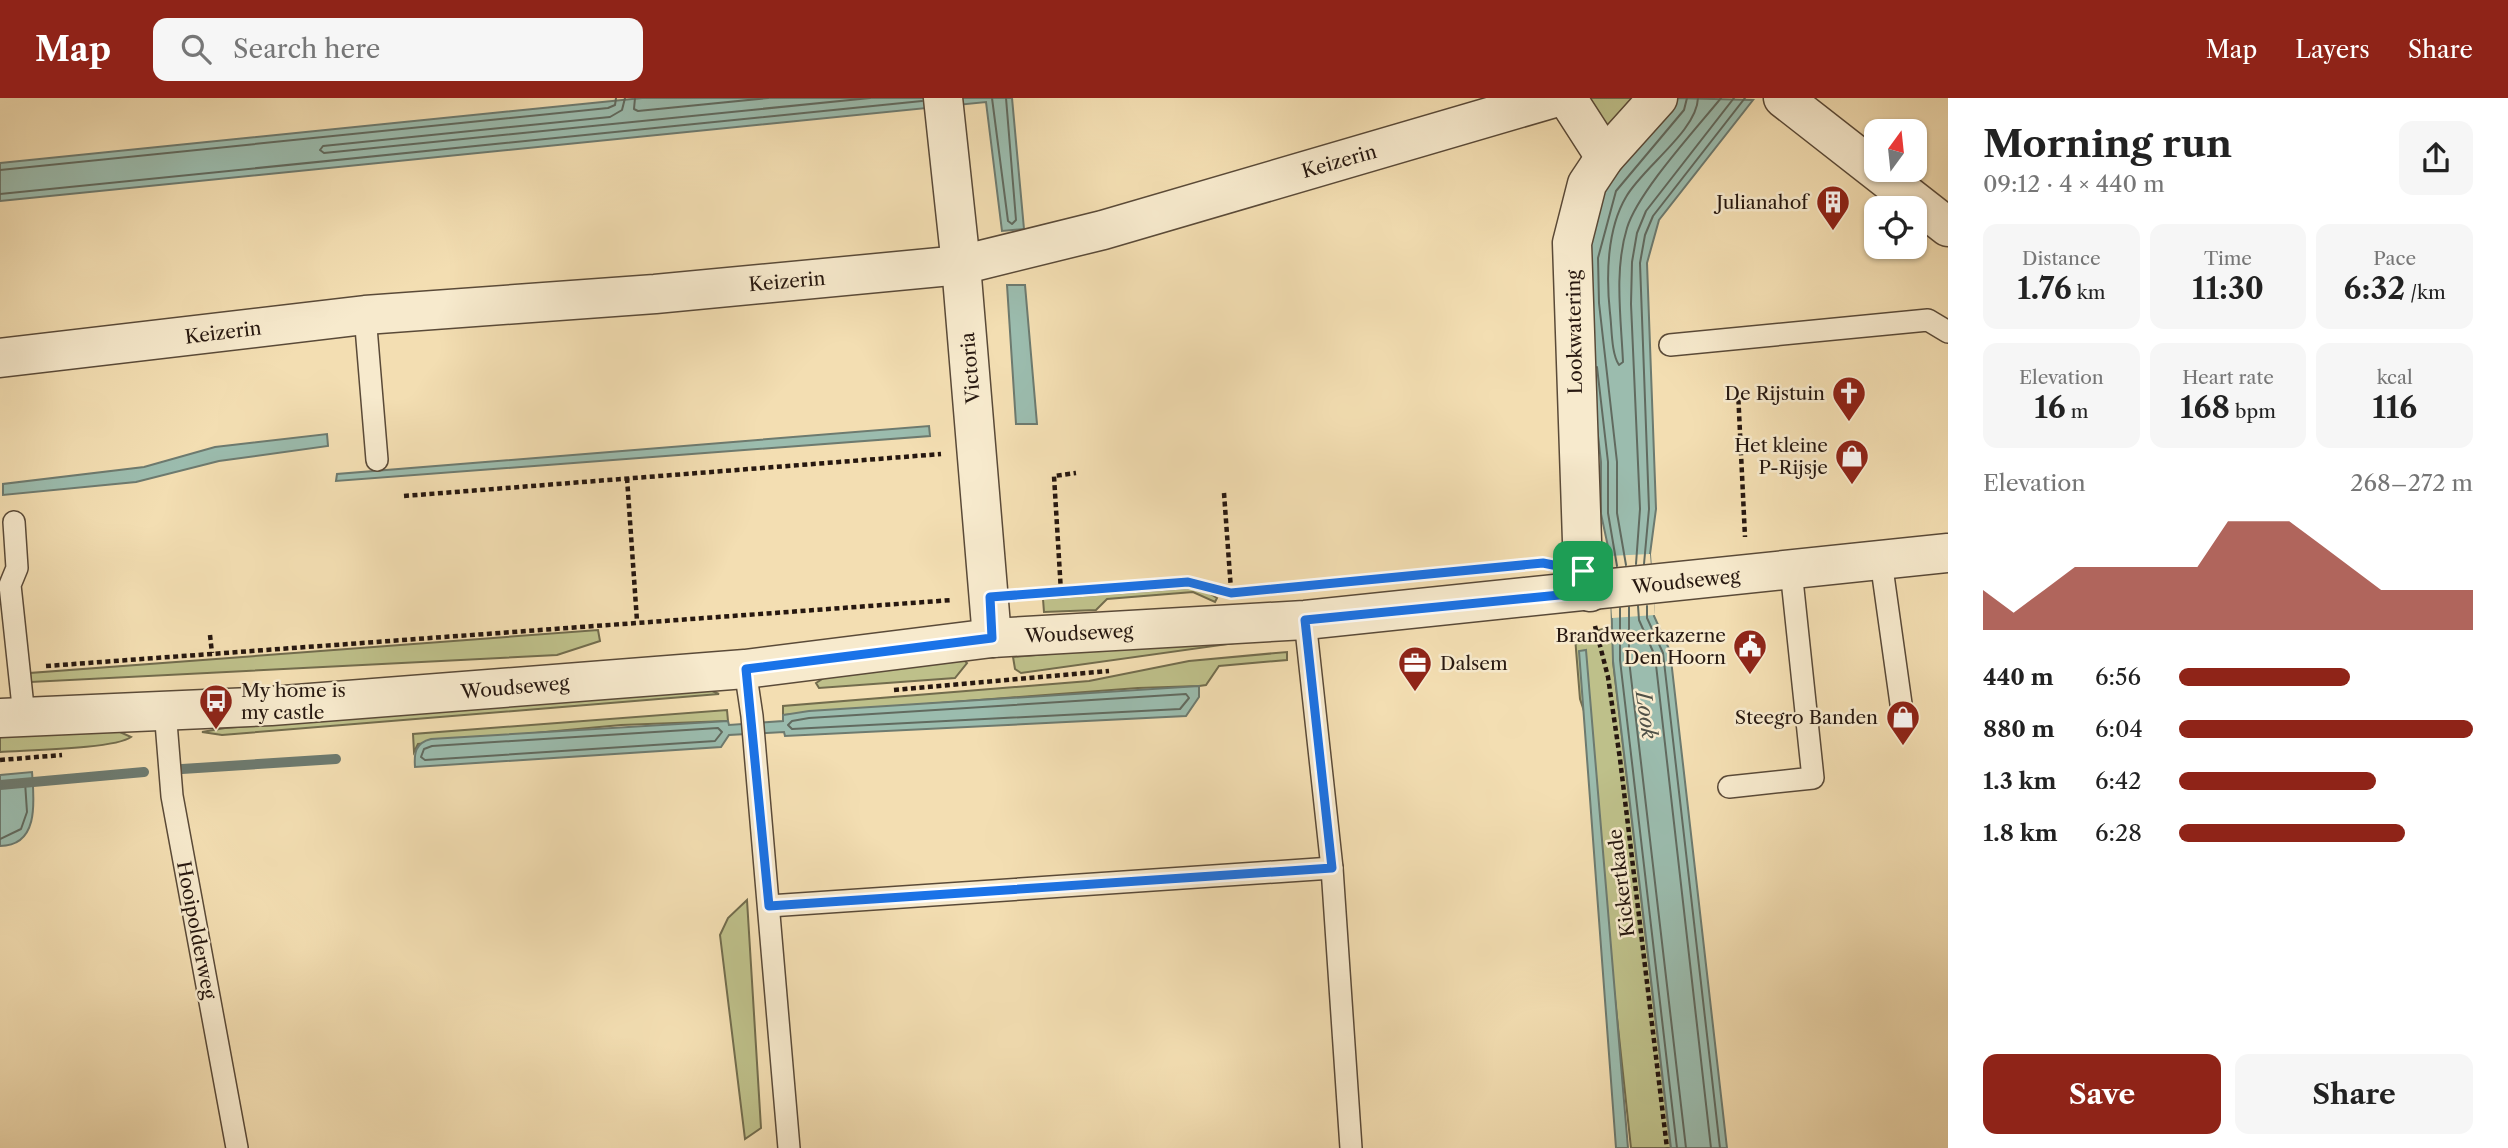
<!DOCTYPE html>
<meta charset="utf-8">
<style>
body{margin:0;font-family:"Libre Caslon Text",serif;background:#f6f6f6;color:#222;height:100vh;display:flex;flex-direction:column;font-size:26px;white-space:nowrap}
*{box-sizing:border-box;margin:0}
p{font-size:23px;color:#767676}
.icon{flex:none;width:38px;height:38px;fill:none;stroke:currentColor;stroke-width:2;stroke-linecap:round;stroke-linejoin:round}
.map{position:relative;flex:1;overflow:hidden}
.details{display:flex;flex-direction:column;background:#fff;width:560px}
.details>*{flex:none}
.needle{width:46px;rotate:15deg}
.tools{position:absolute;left:1864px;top:21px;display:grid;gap:14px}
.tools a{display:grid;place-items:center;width:63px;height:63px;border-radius:14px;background:#fff;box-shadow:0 2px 5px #0004;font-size:35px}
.pin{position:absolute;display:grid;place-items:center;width:60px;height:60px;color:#fff;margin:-30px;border-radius:14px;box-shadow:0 4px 10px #0006}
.round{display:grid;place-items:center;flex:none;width:74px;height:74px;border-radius:14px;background:#f6f6f6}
.headline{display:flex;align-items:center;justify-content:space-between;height:119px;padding:0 35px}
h1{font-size:38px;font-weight:700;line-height:52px}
.figures{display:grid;grid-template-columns:repeat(3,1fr);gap:10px;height:119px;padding:7px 35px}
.figures div{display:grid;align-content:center;border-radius:14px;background:#f6f6f6;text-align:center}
.figures b{font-size:30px;font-weight:700}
.figures small{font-size:19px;font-weight:400}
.figures p{font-size:19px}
.chart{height:196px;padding:14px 35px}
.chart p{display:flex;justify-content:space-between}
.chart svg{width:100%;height:126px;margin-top:7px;fill:#8f2418;opacity:.7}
.button{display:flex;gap:14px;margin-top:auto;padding:14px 35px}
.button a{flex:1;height:80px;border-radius:14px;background:#8f2418;color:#fff;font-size:28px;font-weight:700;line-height:80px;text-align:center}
.button a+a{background:#f6f6f6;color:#222}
ul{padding:0 35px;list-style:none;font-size:23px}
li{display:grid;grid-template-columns:112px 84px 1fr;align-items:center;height:52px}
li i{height:18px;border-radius:9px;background:#8f2418}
header{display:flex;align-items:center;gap:42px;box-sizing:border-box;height:98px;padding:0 35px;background:#8f2418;color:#fff}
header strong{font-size:33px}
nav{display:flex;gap:38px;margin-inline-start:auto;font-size:24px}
.search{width:490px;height:63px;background:#f6f6f6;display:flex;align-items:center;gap:18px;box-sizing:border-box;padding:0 24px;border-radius:14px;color:#767676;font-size:26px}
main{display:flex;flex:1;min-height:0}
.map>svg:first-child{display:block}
</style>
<header>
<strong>Map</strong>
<div class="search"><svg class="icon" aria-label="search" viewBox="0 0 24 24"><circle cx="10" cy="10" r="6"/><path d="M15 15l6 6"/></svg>Search here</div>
<nav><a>Map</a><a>Layers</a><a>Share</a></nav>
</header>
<main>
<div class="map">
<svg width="1948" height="1050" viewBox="0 0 1948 1050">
<rect width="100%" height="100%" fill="#f3deb2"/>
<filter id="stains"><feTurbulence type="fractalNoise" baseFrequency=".00286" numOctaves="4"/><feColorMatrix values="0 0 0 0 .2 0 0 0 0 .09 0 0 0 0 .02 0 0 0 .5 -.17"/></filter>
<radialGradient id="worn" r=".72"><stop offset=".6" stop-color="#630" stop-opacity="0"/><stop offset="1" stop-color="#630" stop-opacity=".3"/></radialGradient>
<!-- green -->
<g fill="#bec08a" stroke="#726c4d" stroke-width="2">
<path d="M1584,0h57l-37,37z"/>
<path d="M1189,490l15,2 13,8 -2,4 -22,-10 -86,7 -11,11 -52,2 -1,-13z"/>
<path d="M1613,528v35l58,487h-40l-47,-437 -4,-12 -5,-62z"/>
<path d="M598,532l2,11 -43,14 -526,27 -1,-9z"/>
<path d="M1263,537l1,4 -243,34 -6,-4 -2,-12z"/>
<path d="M1287,554v8l-68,6 -13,19 -7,1 -61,2 -355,27v-9l306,-25 100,-20z"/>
<path d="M964,562l3,3 -12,15 -136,10 -3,-5 11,-7z"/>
<path d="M710,592l9,4 -497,41 -20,-3 23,-4z"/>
<path d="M727,612l1,11 -107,4 -203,19 -4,8 -1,-18z"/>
<path d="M109,629l22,10c-16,12 -106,13 -131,15v-16z"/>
<path d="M747,802l14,228 -16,11 -25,-204 8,-17z"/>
</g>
<!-- water -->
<g fill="#9bbcae" stroke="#6d7a6f" stroke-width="2">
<path d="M642,0h370l12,131 -22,2 -16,-129 -986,99v-38z"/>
<path d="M1674,0l79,2 -94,120 -12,43 9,246 -6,45 4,62 16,35 57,497h-56l-58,-487 -3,-105 -9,-42v-52l-18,-158 -1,-48 20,-73z"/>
<path d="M1007,187h18l12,139h-21z"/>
<path d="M929,328l1,10 -594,45 1,-7z"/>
<path d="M327,336l1,12 -109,15 -83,21 -133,13v-11l141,-17 71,-20z"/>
<path d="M1586,552l42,498h-12l-37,-497z"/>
<path d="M1199,588v11l-13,19 -401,20 -1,-4 -55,3 -8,12 -306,20c-1,-14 0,-24 16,-28l297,-18 1,4 54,-4v-6l26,-4z"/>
<path d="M32,674c2,27 8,74 -32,74v-71z"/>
</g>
<!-- pier -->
<path fill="#f3deb2" d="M1650,456l5,61 -43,3 -4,-62z"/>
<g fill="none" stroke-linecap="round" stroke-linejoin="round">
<!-- shore -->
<g stroke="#616a5f" stroke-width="2">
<path d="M625,0l-3,12 -12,7 -287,29 -3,4 4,3 546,-55"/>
<path d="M635,0l-1,11 4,2 130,-13"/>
<path d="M992,0l16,123 4,3 4,-4 -10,-122"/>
<path d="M1698,0c-1,33 -56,70 -72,99 -19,32 -20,79 -16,116 2,15 1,40 9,52l4,-3c-2,-44 -9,-92 4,-134 11,-36 68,-98 94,-130"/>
<path d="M0,72l608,-62 7,-3 1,-7"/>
<path d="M0,96l922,-93"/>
<path d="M1597,269l11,95v51l9,53"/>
<path d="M1636,466l4,-55 -9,-205 1,-42 5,-29 9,-22 88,-113"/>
<path d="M1644,466l5,-55 -9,-246 5,-28 8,-19 92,-118"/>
<path d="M1626,467l-9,-52v-51l-18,-159 -1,-45 18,-67 68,-81 3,-12"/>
<path d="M1638,508l1,14 16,36 56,492"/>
<path d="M1647,508v12l16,35 57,495"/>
<path d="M1629,509v53l57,488"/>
<path d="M1620,510v52l57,488"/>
<path d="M1186,596l3,4 -9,11 -388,20 -4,-4 4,-4 17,-3z"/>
<path d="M718,630l4,4 -7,9 -290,19 -4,-3 3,-8 8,-3z"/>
<path d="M0,684h25l2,30 -6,17 -21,10"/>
</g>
<!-- stream -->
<g stroke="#6d7a6f" stroke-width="10">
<path d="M182,671l154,-10"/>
<path d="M0,687l144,-13"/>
</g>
<!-- lane casing -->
<g stroke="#5a4a38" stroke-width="24">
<g id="lane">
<path d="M365,217l12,145"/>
<path d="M1670,247l258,-25 20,12"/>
<path d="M14,424l3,46 -7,17 14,131"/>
<path d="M1881,463l22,157"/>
<path d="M1305,522l27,248 19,280"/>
<path d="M745,571l7,47 37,432"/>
<path d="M165,612l7,86 65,352"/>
<path d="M1729,689l84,-9 -22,-208"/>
<path d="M769,808l563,-38"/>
</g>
</g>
<!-- street casing -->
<g stroke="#5a4a38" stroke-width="41">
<g id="street">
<path d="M943,0l18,167 31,373"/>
<path d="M1567,0l38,59"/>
<path d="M1783,0l165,129"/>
<path d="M0,260l365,-43 290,-21 306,-29 142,-35 451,-132"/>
<path d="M1590,494l-7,-21 -11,-328 15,-59 18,-27 53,-59"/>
<path d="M0,620l271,-12 474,-37 247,-31 313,-18 643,-67"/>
</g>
</g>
<!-- path -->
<g stroke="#271810" stroke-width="4.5" stroke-dasharray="5 3.5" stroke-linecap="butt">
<path d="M1738,293l7,146"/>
<path d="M627,380l10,143"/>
<path d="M1224,395l7,97"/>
<path d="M404,398l537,-42"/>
<path d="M1061,494l-7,-116 22,-3"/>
<path d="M1023,496l165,-12 18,5"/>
<path d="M1595,528l13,51 12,82 47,389"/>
<path d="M210,537l2,18"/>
<path d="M46,568l906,-66"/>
<path d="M894,592l215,-19"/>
<path d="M0,662l62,-5"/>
</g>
<!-- lane -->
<use href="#lane" stroke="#f7eacd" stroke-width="21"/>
<!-- street -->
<use href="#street" stroke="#f7eacd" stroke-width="38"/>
</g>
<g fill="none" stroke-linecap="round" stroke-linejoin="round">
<!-- route casing -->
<g stroke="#fff" stroke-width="14">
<path id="route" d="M1543,465l40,8 7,21 -285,28 27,248 -563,38 -23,-237 246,-31 -2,-41 198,-15 43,11z"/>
</g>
<!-- route -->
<use href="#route" stroke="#1a73e8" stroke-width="9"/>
</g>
<!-- icons -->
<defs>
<g id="building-pin" transform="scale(1.75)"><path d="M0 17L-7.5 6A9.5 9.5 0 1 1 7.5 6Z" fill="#8f2418" stroke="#f7eacd"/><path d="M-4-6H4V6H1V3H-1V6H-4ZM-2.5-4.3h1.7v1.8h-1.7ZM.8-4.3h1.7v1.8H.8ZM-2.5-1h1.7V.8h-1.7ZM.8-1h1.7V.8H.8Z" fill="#fff"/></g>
<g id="church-pin" transform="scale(1.75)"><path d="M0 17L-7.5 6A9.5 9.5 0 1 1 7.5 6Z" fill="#8f2418" stroke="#f7eacd"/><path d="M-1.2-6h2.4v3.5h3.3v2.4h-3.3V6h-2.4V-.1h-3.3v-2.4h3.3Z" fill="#fff"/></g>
<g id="shop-pin" transform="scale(1.75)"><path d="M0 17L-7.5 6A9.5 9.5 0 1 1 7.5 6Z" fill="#8f2418" stroke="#f7eacd"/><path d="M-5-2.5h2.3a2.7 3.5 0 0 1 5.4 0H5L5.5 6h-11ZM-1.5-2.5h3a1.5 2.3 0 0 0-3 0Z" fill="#fff"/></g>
<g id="civic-pin" transform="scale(1.75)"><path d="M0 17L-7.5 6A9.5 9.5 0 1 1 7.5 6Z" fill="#8f2418" stroke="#f7eacd"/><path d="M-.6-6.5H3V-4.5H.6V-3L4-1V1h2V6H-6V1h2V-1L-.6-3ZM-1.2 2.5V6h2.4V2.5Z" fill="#fff"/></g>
<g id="office-pin" transform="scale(1.75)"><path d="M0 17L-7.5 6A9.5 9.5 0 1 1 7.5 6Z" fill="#8f2418" stroke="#f7eacd"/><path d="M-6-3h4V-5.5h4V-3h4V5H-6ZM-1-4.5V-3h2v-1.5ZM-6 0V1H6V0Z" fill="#fff"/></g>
<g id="bus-pin" transform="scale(1.75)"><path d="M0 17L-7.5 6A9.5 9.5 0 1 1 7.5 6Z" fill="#8f2418" stroke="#f7eacd"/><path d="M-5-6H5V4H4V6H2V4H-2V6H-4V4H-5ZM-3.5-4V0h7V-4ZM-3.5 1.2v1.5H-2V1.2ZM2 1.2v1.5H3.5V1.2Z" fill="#fff"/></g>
</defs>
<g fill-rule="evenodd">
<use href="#building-pin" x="1833" y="104"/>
<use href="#church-pin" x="1849" y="295"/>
<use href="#shop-pin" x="1852" y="358"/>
<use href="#civic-pin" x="1750" y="548"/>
<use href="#office-pin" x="1415" y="565"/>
<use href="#bus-pin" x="216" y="603"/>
<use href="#shop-pin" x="1903" y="619"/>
</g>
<g text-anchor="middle" stroke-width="5" stroke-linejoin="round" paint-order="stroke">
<!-- street labels -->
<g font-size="19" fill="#271810" stroke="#f7eacd">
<text transform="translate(1339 63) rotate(-16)" y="7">Keizerin</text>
<text transform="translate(787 183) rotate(-5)" y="7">Keizerin</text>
<text transform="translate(223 234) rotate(-7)" y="7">Keizerin</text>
<text transform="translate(1574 234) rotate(-91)" y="7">Lookwatering</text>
<text transform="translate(970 270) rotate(-95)" y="7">Victoria</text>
<text transform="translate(1686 483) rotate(-6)" y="7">Woudseweg</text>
<text transform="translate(1079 535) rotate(-3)" y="7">Woudseweg</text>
<text transform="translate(515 589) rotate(-5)" y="7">Woudseweg</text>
<text transform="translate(1621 785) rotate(-97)" y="7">Kickertkade</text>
<text transform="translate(197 832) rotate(79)" y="7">Hooipolderweg</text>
</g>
<!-- poi labels -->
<g font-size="19" fill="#271810" stroke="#f7eacd" text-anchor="end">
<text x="1808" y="111">Julianahof</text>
<text x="1825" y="302">De Rijstuin</text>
<text x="1828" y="354">Het kleine<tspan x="1828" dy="22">P-Rijsje</tspan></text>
<text x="1726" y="544">Brandweerkazerne<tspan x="1726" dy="22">Den Hoorn</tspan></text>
<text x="1440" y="572" text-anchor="start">Dalsem</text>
<text x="241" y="599" text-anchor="start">My home is<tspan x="241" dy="22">my castle</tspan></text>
<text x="1878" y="626">Steegro Banden</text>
</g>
<!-- water labels -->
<g font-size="21" font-style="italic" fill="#505147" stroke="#f7eacd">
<text transform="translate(1646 617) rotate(82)" y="7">Look</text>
</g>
</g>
<rect width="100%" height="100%" filter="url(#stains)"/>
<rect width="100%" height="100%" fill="url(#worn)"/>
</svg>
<div class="tools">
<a><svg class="needle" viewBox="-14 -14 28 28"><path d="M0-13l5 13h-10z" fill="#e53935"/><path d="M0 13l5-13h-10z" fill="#767676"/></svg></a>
<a><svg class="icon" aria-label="locate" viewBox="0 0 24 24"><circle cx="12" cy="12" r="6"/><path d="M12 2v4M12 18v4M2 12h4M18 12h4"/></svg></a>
</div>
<div class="pin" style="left:1583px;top:473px;background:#1e9e55"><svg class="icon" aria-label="arrive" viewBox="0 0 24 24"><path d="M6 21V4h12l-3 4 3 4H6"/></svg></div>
</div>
<section class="details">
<div class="headline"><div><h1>Morning run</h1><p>09:12 · 4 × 440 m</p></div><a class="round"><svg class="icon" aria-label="share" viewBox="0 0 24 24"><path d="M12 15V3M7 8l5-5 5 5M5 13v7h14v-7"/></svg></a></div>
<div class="figures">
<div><p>Distance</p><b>1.76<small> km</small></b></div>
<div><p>Time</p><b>11:30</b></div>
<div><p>Pace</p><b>6:32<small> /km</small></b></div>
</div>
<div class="figures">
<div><p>Elevation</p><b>16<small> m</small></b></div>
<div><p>Heart rate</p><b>168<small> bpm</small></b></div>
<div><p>kcal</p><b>116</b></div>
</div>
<div class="chart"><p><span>Elevation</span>268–272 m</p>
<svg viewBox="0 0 160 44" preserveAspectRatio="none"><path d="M0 44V30L10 38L20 30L30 22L40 22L50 22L60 22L70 22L80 6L90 6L100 6L110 14L120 22L130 30L140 30L150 30L160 30V44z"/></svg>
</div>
<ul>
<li><b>440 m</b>6:56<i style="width:58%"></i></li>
<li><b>880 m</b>6:04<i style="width:100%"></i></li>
<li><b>1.3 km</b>6:42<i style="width:67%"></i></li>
<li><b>1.8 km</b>6:28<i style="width:77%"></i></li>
</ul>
<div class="button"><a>Save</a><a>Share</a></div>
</section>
</main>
